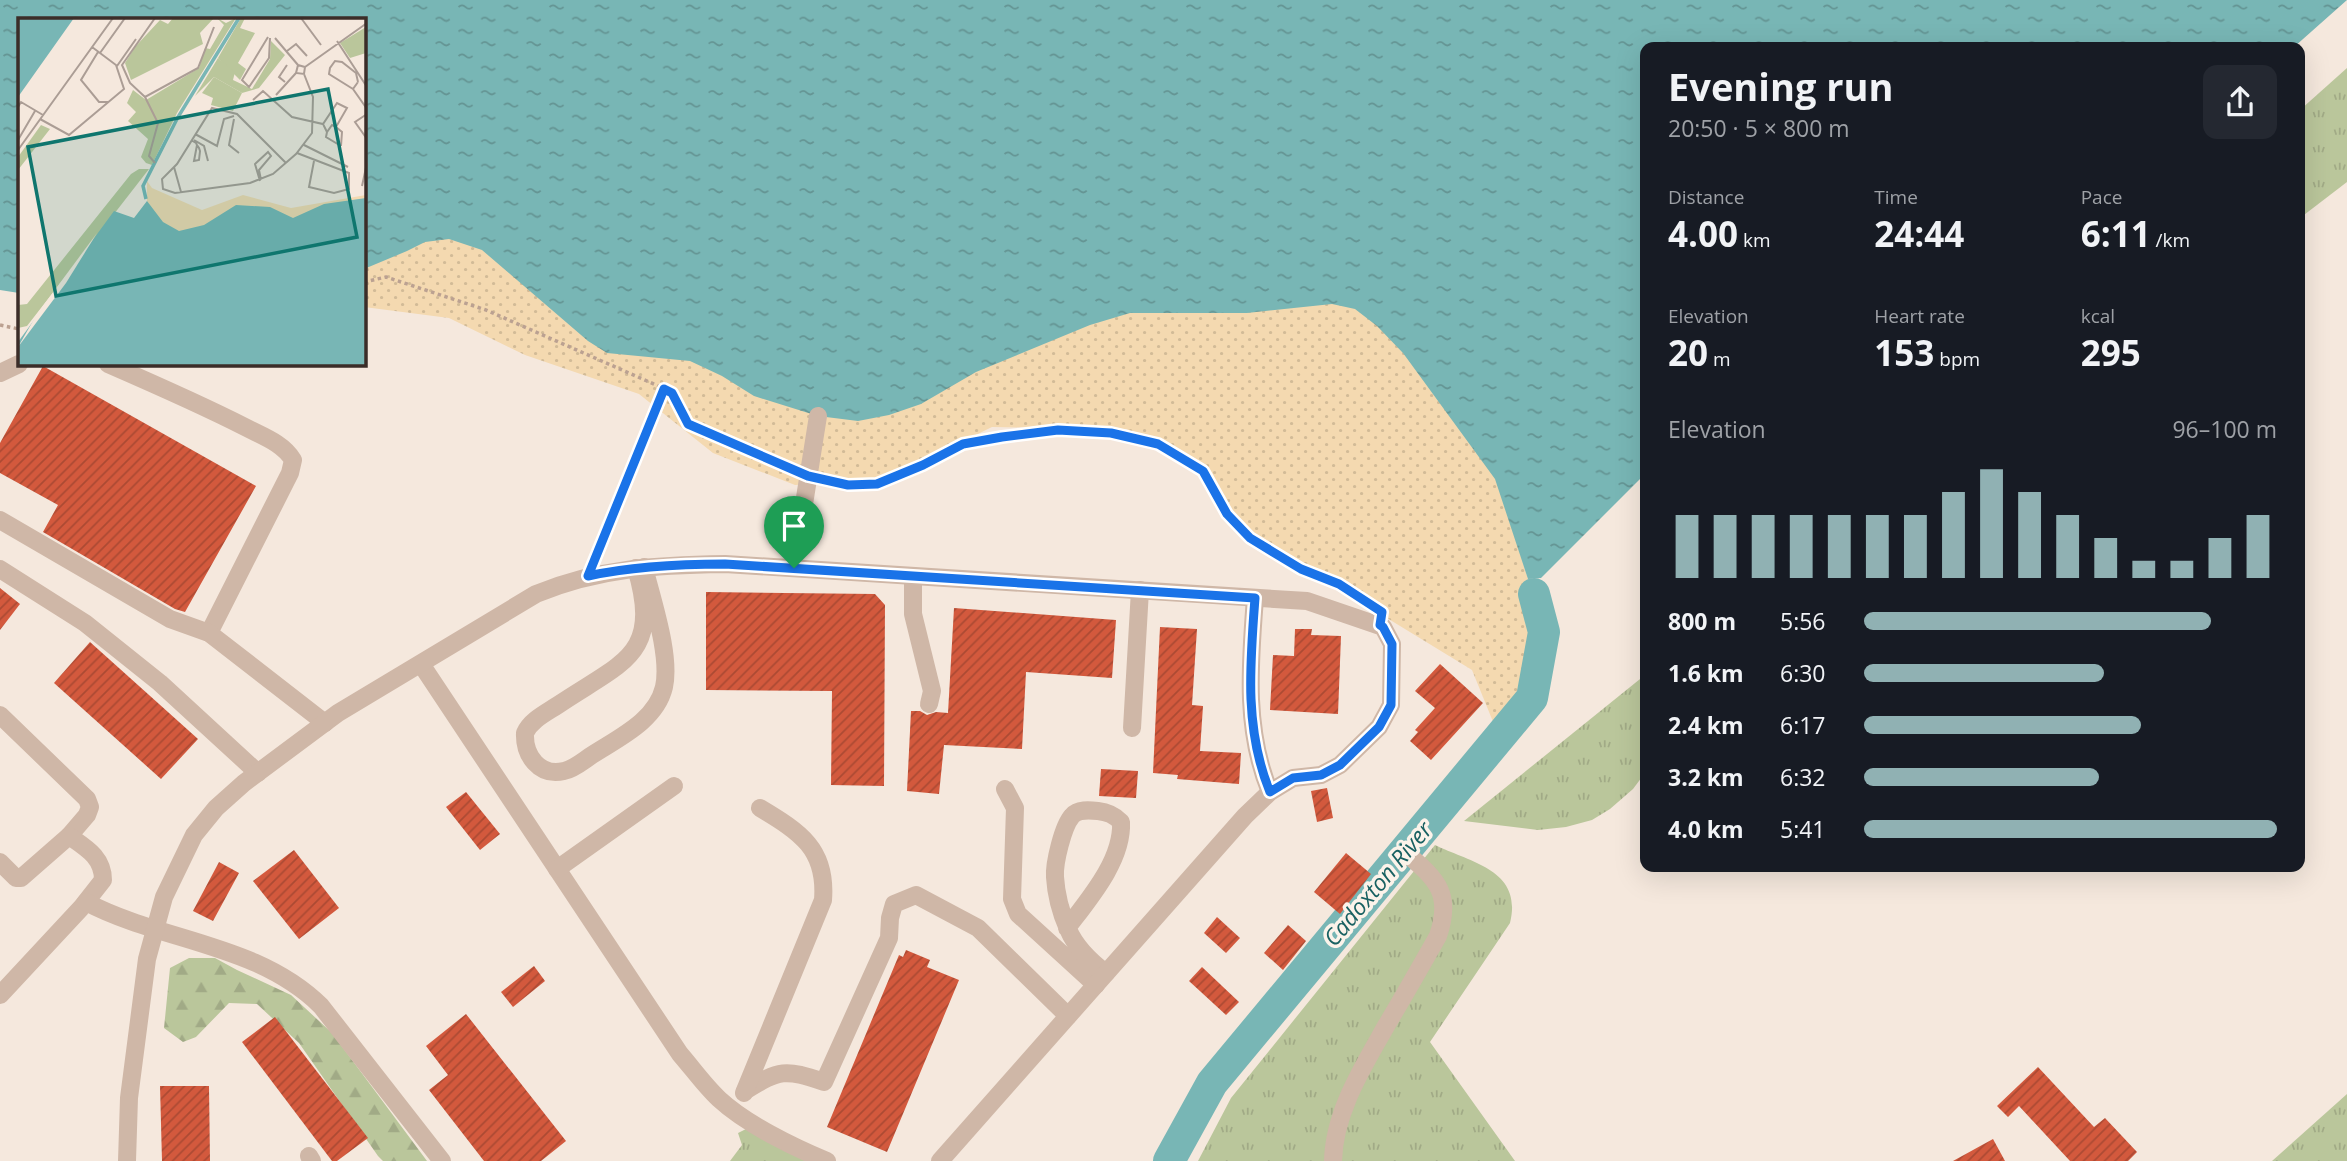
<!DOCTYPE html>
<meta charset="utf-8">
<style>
body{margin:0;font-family:"Open Sans",sans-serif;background:#242831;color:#f1f3f6;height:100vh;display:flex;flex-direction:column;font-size:26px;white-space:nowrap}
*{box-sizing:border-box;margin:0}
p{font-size:23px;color:#9ea1a6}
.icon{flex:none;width:38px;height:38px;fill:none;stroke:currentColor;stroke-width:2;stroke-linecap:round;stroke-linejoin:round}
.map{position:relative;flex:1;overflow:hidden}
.drawer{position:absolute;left:1640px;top:42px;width:665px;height:830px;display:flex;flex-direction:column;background:#171b24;border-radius:14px;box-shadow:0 7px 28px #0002}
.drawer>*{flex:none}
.pin{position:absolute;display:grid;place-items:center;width:60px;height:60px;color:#fff;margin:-72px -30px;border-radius:50% 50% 50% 0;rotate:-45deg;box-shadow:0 0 7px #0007}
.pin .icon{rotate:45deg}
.round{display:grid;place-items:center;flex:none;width:74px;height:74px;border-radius:14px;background:#242831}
.summary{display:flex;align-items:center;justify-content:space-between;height:119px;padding:0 28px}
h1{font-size:38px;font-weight:700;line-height:52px}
.figures{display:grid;grid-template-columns:repeat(3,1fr);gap:10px;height:119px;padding:7px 28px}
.figures div{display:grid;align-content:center}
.figures b{font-size:35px;font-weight:700}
.figures small{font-size:19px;font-weight:400}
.figures p{font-size:19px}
.chart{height:196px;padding:14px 28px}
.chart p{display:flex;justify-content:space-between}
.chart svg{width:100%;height:126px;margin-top:7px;stroke:#90b1b3;stroke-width:6}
ul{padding:0 28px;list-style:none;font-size:23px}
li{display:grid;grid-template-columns:112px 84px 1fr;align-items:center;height:52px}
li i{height:18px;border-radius:9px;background:#90b1b3}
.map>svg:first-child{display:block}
</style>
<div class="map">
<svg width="2347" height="1161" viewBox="0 0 2347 1161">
<defs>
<pattern id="grass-tufts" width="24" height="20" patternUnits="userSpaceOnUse" patternTransform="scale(1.75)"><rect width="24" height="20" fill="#bac69b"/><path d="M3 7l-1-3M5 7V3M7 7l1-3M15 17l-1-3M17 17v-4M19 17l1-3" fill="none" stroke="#a1aa86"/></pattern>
<pattern id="forest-firs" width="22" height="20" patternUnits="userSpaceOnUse" patternTransform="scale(1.75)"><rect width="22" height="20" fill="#bac69b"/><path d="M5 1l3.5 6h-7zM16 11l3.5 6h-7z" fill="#a1aa86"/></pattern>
<pattern id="sand-dots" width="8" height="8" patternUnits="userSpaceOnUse" patternTransform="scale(1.75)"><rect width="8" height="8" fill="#f4d9b0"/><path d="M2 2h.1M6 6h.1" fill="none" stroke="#d2bb97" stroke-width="1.8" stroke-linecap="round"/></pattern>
<pattern id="water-ripples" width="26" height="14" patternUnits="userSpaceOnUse" patternTransform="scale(1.75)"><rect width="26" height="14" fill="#78b6b5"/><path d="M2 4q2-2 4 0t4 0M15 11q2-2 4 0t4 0" fill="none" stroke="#649493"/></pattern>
<pattern id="building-hatch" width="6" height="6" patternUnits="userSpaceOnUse" patternTransform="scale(1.75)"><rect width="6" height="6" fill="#d3593d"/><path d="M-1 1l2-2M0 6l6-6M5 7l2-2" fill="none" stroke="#ac4a33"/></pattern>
</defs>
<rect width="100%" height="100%" fill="#f5e8dd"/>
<!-- grass -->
<g fill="url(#grass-tufts)">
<path d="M2347,68v114l-47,36v-108z"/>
<path d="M1645,675v98l-12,16 -23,20 -18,11 -26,7 -28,3 -74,-9z"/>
<path d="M1435,845c37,18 88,25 75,78l-80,119 85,119h-317l33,-63z"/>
<path d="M2347,1094v67h-75z"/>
<path d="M748,1128l63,33h-81l12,-16 -4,-12z"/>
</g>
<!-- forest -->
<path fill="url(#forest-firs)" d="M189,958h26l22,12 54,25 41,38 95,128h-44l-5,-5 -79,-113 -42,-39 -28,-1 -33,34 -13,5 -19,-14 6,-60z"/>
<!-- sand -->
<path fill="url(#sand-dots)" d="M1367,48l161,531c1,18 6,36 7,54 2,43 -13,68 -37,101l-26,-64 -234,-143 -37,-62 -75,-36 -134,-2 -106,52 -91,6 -82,-32 -74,-59 -114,-39 -76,-37 -85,-11v-157z"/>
<!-- water -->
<path fill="url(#water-ripples)" d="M0,0h2347v45l-47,2h-655v427l-104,104 -13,1 -33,-100 -92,-126 -26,-27 -22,-17 -23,-5 -85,9h-117l-40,12 -114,47 -55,32 -32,11 -31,6 -40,-5 -64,-20 -32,-20 -32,-15 -83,-8 -19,-12 -106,-91 -33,-11 -24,3 -18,9 -43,18v-250h-345v274l-19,-3z"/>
<!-- pier -->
<path fill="#f5e8dd" d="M2347,0v49l-47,42v-44h-6z"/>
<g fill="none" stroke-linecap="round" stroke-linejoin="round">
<!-- river -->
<path stroke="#78b6b5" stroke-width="32" d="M1169,1161l43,-78 320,-385 12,-66 -10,-38"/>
</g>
<!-- building -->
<g fill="url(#building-hatch)">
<path d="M43,366l213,120 -71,126 -10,-3 -132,-77 15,-27 -58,-32v-30z"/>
<path d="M0,588l20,16 -20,26z"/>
<path d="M706,592l169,2 10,11 -1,181 -53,-1 1,-94 -126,-1z"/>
<path d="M954,608l162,12 -4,58 -86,-6 -4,77 -78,-4 -5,49 -32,-3 4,-80h9l7,4 9,-3 12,1z"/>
<path d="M1160,627l37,2 -5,76 11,1 -3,45 41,2 -2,31 -62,-5 1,-4 -25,-2z"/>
<path d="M1295,629h17l-1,6 30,1 -3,78 -68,-4 3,-55 21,1z"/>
<path d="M90,642l108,97 -37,40 -107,-96z"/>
<path d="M1440,664l43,39 -52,57 -21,-19 8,-9 -3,-2 20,-22 -20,-17z"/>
<path d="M1101,769l37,2 -2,27 -37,-2z"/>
<path d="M1327,788l6,30 -16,4 -6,-31z"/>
<path d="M466,792l34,42 -20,16 -34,-43z"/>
<path d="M294,850l45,58 -40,31 -46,-58z"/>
<path d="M1346,853l25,21 -31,40 -26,-22z"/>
<path d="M219,862l20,11 -26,48 -20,-10z"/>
<path d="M1217,917l23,21 -14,15 -22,-20z"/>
<path d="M1288,925l18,16 -23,29 -19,-17z"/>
<path d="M906,950l24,10 -3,7 32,13 -72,172 -60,-25 72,-172 4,2z"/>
<path d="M534,966l11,15 -32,26 -12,-15z"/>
<path d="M1202,967l37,35 -13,13 -37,-34z"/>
<path d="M466,1014l100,127 -25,20h-57l-55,-71 19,-15 -22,-29z"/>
<path d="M275,1017l93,121 -31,23h-5l-90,-119z"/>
<path d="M2038,1067l56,60 11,-9 32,34 -9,9h-58l-51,-55 -11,11 -11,-11z"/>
<path d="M160,1086h49l1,75h-48z"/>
<path d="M1993,1139l12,22h-52z"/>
</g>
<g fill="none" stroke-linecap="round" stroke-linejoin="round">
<!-- path -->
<g stroke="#bba191" stroke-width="3.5" stroke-dasharray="3.5 3.5" stroke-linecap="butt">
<path d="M364,282l22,-5 100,33 186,82 16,32 105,46"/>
<path d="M0,325l19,4"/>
<path d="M823,480l25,5 29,-1 46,-19 40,-21 39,-7 56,-6 53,2 47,11 36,21 9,6 24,43 23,24 51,31 38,15 28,18"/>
<path d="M798,553c10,-13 23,-24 20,-42"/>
<path d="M596,557l68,-168"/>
</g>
<!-- minor -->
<g stroke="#cfb7a7" stroke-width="18">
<path d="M108,364c46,20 92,40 137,63 17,9 38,16 48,33l-3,13 -81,160"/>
<path d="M0,373l19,-9"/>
<path d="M804,504l14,-88"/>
<path d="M0,520l170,99 39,14 116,90"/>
<path d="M636,568c26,88 -13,93 -78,137 -12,8 -27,15 -33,28 -1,22 14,44 39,38 10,-2 19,-10 28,-16 26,-17 64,-34 72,-68 7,-32 -12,-87 -20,-120"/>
<path d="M0,569l85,54 75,60 98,90"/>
<path d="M913,576v38l19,77 -3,13"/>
<path d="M1255,598c-5,66 -11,131 15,194"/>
<path d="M421,664l259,390c13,15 25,32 39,45 27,25 74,48 108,62"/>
<path d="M0,715l87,84 3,8 -3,8 -18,21"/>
<path d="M1132,728l8,-138"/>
<path d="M1005,789l10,19 -3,91 6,15 78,71"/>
<path d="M0,862l16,16h5l48,-42c17,12 34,21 34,44l-22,28 -81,87"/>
<path d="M557,869l117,-83"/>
<path d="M86,902c76,40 171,41 235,104l121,155"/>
<path d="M1067,928c22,-29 56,-68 54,-106 -7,-7 -13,-10 -23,-11 -9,-1 -20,-2 -26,5 -9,10 -18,47 -17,61 1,17 6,36 13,52 8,19 22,32 38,44"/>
<path d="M745,1091c35,-22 40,-22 79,-9l65,-144 1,-20 4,-14 22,-9 62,33 90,88"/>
<path d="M744,1093l79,-193c4,-51 -23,-68 -63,-92"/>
<path d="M309,1156l3,5"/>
<path d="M127,1161l2,-63 18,-139 17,-62 30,-62 22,-27 28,-25 94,-70 198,-119c63,-26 121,-29 189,-30l582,37 76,26 9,17 -1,61 -12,22 -39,38 -19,10 -28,3 -23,14 -25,24 -305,345"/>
<path d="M1333,1161c1,-49 30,-94 53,-135 18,-30 35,-60 52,-90 14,-41 0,-56 -31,-82"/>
</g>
</g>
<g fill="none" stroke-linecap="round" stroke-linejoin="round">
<!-- route casing -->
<g stroke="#fff" stroke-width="14">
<path id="route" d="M664,389l8,4 16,31 120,52 40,9 29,-1 46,-19 40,-21 39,-7 56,-7 53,3 47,11 45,27 24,43 23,24 51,31 38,15 43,28 -2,13 3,2 9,17 -1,61 -12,22 -39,38 -19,10 -28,3 -23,14c-26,-63 -20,-128 -15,-194l-530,-34c-46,0 -91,2 -137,12z"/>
</g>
<!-- route -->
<use href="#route" stroke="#1a73e8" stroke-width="9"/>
</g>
<g text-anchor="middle" stroke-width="7" stroke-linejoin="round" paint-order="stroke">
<!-- water labels -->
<g font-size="23" font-style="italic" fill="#196162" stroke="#fcf3ea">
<text transform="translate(1378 884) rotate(-50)" y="8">Cadoxton River</text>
</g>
</g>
<!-- overview -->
<g transform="translate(18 18)">
<rect width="348" height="348" fill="#f5e8dd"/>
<path d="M155,0h41l-14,15 3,11 -72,36 -6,-17 10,-16 25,-27 8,4zM199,0l9,5 10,-5 -59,95 -25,52 -6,-2 -5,-6 7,-18 -20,-18 8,-9 -9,-9 6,-13 13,10 53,-32 6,-20 5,1 14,-24zM223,0h4l-5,10 15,5 -17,30 8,6 -6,11 -22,-22zM348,9v26l-16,5 -10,-15zM196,59l28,16 -9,18 -22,-6 2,-7 -11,-5zM23,107l9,4 -32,41v-13zM121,151h10l-122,157 -9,2v-23l9,-1 104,-130z" fill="#bac69b"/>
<path d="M253,23l14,14 -26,33 -17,5 -28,-16 -19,19 23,-38 17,14 -2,8 19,9 18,-30z" fill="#bac69b"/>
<path d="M129,163l5,7 50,22 41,-15 48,13 75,-13v29l-185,41 -34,-64z" fill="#f4d9b0"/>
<path d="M0,0h56l-56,79zM348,180v168h-348v-24l96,-131 20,7 13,-17 16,21 16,9 25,-6 32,-20 34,2 23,11 31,-14z" fill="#78b6b5"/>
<path d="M79,215l-31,50 -48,64 19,-33z" fill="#f5e8dd"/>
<path fill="none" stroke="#78b6b5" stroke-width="3.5" d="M128,181l-3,-13 35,-69 61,-99"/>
<path fill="none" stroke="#ab9d95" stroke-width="2" d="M137,0l-33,47 8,18 15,14 53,-29 16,-41M283,0l20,27M250,19l-26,43 7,7 20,-29 1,-20M257,20l23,27 7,2 -1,7 -8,-1 2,-8M319,23l30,46M269,33l9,-7 11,12M80,34l-17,28 18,22h10M82,35l25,-35M99,48l19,-27M287,49l62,-44M267,64l-6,-5 8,-12M340,64l-5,7 14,20M335,71l-24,-15 1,-6 5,-7 7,1 14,11 2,9M258,77l20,-22M127,79l13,26 -9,33 6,7M235,82l10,-9 29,26 31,7 14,-21 10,5 -11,19 -4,-2 -5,7 -4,-8M0,89l3,-5 22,13M349,96l-12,8 12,17M22,101l29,16 55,-46 -8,-24 -24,-18M216,101l-5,26 10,8M318,109l6,5 -1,14M309,114l-1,5 15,9M177,116l22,12 7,-27 10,-3M0,122l17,-29M173,122l5,3 1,2 2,3 1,3 -1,9 -5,1 3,-16M176,122l10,6 4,15M286,127l44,22M0,132l95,-132M279,135l52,20v16l-15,4 -25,-6 5,-26M268,145l-49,-49 -25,-6 -35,56 -15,15 1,10 12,4 75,-10 23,-9 23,-20 16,-21 1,-36 -9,-23M156,149l7,25M242,163l-5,-17 13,-12 3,4 -12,14 2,10M344,168l5,-23"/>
<path fill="#0f766e" fill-opacity="0.15" stroke="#0f766e" stroke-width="3.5" d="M310,71l29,148 -301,59 -28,-149z"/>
<rect width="348" height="348" fill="none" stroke="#3b2d28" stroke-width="3.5"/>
</g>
</svg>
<div class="pin" style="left:794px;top:568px;background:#1e9e55"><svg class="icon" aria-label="arrive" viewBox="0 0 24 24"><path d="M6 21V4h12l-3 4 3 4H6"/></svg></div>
<section class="drawer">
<div class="summary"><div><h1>Evening run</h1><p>20:50 · 5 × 800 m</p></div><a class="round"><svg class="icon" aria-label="share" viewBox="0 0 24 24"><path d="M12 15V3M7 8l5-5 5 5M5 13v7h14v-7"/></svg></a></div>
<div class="figures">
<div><p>Distance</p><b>4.00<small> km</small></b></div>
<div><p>Time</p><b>24:44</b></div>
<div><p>Pace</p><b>6:11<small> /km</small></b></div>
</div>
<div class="figures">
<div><p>Elevation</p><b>20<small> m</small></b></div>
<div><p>Heart rate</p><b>153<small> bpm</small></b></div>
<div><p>kcal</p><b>295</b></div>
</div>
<div class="chart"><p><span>Elevation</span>96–100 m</p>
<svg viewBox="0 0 160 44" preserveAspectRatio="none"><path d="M5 44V22M15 44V22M25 44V22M35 44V22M45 44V22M55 44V22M65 44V22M75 44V14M85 44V6M95 44V14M105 44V22M115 44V30M125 44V38M135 44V38M145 44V30M155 44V22"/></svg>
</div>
<ul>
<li><b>800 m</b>5:56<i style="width:84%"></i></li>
<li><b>1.6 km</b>6:30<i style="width:58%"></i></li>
<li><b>2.4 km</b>6:17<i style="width:67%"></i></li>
<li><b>3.2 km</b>6:32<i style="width:57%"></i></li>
<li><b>4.0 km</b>5:41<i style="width:100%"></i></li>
</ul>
</section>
</div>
